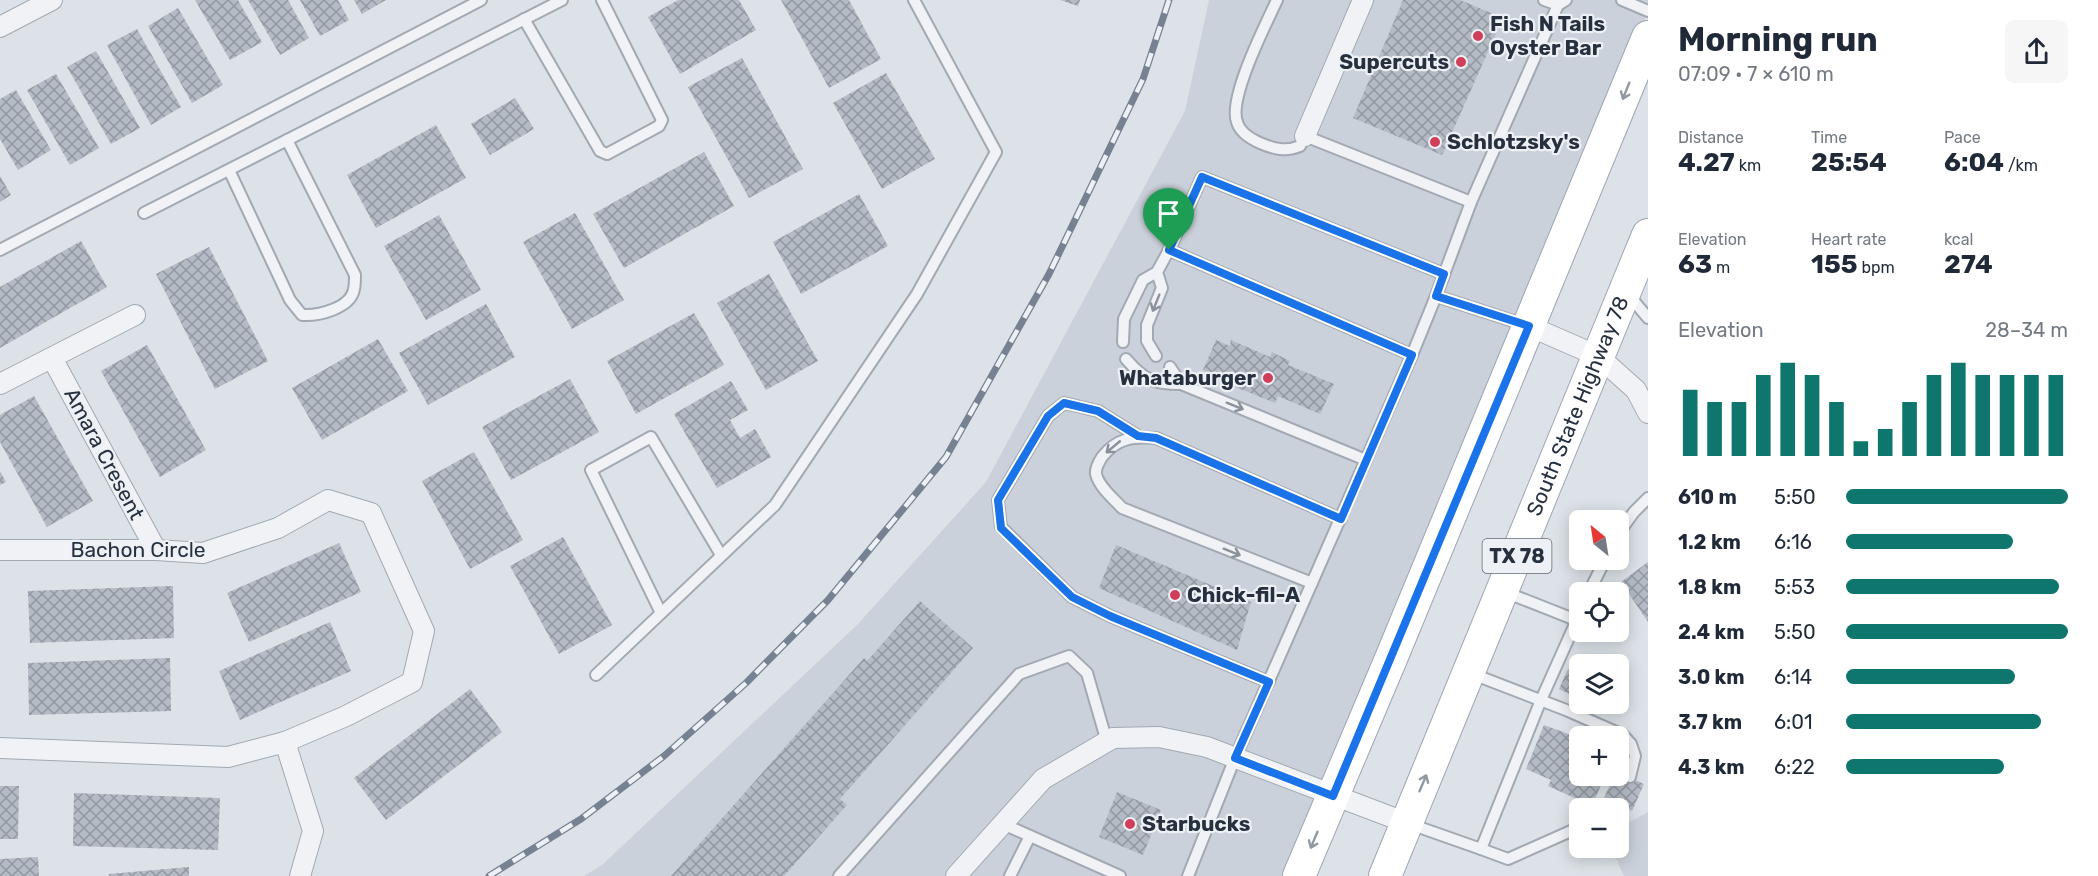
<!DOCTYPE html>
<meta charset="utf-8">
<style>
body{margin:0;font-family:Rubik,sans-serif;background:#f6f6f7;color:#1f2937;height:100vh;display:flex;flex-direction:column;font-size:22px;white-space:nowrap}
*{box-sizing:border-box;margin:0}
p{font-size:20px;color:#747a83}
.icon{flex:none;width:33px;height:33px;fill:none;stroke:currentColor;stroke-width:2;stroke-linecap:round;stroke-linejoin:round}
.map{position:relative;flex:1;overflow:hidden}
.sheet{display:flex;flex-direction:column;background:#fff;width:450px}
.sheet>*{flex:none}
.needle{width:39px;rotate:330deg}
.controls{position:absolute;left:1569px;top:510px;display:grid;gap:12px}
.controls a{display:grid;place-items:center;width:60px;height:60px;border-radius:9px;background:#fff;box-shadow:0 3px 15px #0003;font-size:30px}
.pin{position:absolute;display:grid;place-items:center;width:51px;height:51px;color:#fff;margin:-62px -26px;border-radius:50% 50% 50% 0;rotate:-45deg;box-shadow:0 0 6px #0007}
.pin .icon{rotate:45deg}
.round{display:grid;place-items:center;flex:none;width:63px;height:63px;border-radius:9px;background:#f6f6f7}
.head{display:flex;align-items:center;justify-content:space-between;height:102px;padding:0 30px}
h1{font-size:33px;font-weight:700;line-height:45px}
.stats{display:grid;grid-template-columns:repeat(3,1fr);gap:9px;height:102px;padding:6px 30px}
.stats div{display:grid;align-content:center}
.stats b{font-size:26px;font-weight:700}
.stats small{font-size:16px;font-weight:400}
.stats p{font-size:16px}
.chart{height:168px;padding:12px 30px}
.chart p{display:flex;justify-content:space-between}
.chart svg{width:100%;height:108px;margin-top:6px;stroke:#0f766e;stroke-width:6}
ul{padding:0 30px;list-style:none;font-size:20px}
li{display:grid;grid-template-columns:96px 72px 1fr;align-items:center;height:45px}
li i{height:15px;border-radius:8px;background:#0f766e}
main{display:flex;flex:1;min-height:0}
.map>svg:first-child{display:block}
</style>
<main>
<div class="map">
<svg width="1648" height="876" viewBox="0 0 1648 876">
<defs>
<pattern id="building-cross-hatch" width="8" height="8" patternUnits="userSpaceOnUse" patternTransform="scale(1.5)"><rect width="8" height="8" fill="#b4bbc4"/><path d="M0 0l8 8M0 8l8-8" fill="none" stroke="#9298a1"/></pattern>
</defs>
<rect width="100%" height="100%" fill="#dde2e8"/>
<!-- built -->
<g fill="#cbd1da">
<path d="M1209,0h439v11l-359,865h-705l18,-11 256,-241 128,-142 199,-371z"/>
<path d="M1648,812v64h-24l-13,-28h7l1,-20z"/>
</g>
<!-- building -->
<g fill="url(#building-cross-hatch)">
<path d="M195,0h43l24,42 -32,18z"/>
<path d="M248,0h40l21,38 -29,17z"/>
<path d="M300,0h38l11,20 -29,16z"/>
<path d="M354,0h32l-24,14z"/>
<path d="M678,0h61l17,30 -76,44 -32,-57z"/>
<path d="M781,0h68l32,59 -52,29z"/>
<path d="M1060,0h20l-2,6z"/>
<path d="M1403,0h57l43,18 -61,137 -89,-37z"/>
<path d="M178,8l45,77 -31,18 -44,-77z"/>
<path d="M137,29l44,78 -30,18 -44,-80z"/>
<path d="M96,51l44,77 -29,16 -44,-77z"/>
<path d="M742,58l61,111 -54,29 -61,-111z"/>
<path d="M886,73l49,86 -53,30 -49,-86z"/>
<path d="M56,74l43,74 -29,17 -43,-75z"/>
<path d="M16,90l35,60 -33,20 -18,-31v-40z"/>
<path d="M515,98l19,31 -44,26 -19,-31z"/>
<path d="M436,125l30,53 -90,50 -29,-53z"/>
<path d="M704,152l30,54 -110,62 -31,-54z"/>
<path d="M0,176l11,19 -11,7z"/>
<path d="M859,194l29,52 -87,48 -28,-52z"/>
<path d="M575,213l49,87 -52,29 -49,-87z"/>
<path d="M439,215l42,75 -55,30 -42,-74z"/>
<path d="M81,241l26,46 -107,61v-61z"/>
<path d="M209,247l59,114 -53,28 -59,-115z"/>
<path d="M769,274l49,87 -52,29 -49,-87z"/>
<path d="M486,304l29,53 -87,48 -29,-52z"/>
<path d="M694,313l30,52 -88,49 -29,-53z"/>
<path d="M378,339l30,52 -86,49 -30,-52z"/>
<path d="M1216,340l14,6 1,-6 39,17 2,-5 18,9 -2,4 46,19 -14,30 -42,-18 -3,7 -59,-24 1,-3 -14,-6z"/>
<path d="M147,345l59,105 -46,27 -59,-106z"/>
<path d="M570,379l29,53 -88,48 -29,-53z"/>
<path d="M731,381l17,29 -18,10 10,18 15,-9 16,28 -54,31 -43,-74z"/>
<path d="M34,396l59,105 -46,26 -47,-85v-27z"/>
<path d="M474,452l49,88 -53,29 -48,-88z"/>
<path d="M0,471l6,11 -6,3z"/>
<path d="M563,537l49,88 -53,29 -49,-88z"/>
<path d="M339,543l22,49 -112,50 -22,-49z"/>
<path d="M1116,545l135,57 -14,48 -138,-62z"/>
<path d="M1648,562v60l-27,-40z"/>
<path d="M173,586l1,52 -144,5 -2,-52z"/>
<path d="M920,601l53,47 -133,151 7,6 -63,71h-113l193,-218 3,3z"/>
<path d="M330,622l21,49 -111,49 -21,-49z"/>
<path d="M170,658l1,53 -142,4 -1,-52z"/>
<path d="M1568,669l12,6v24l-21,-10z"/>
<path d="M470,689l32,43 -116,88 -32,-42z"/>
<path d="M1589,704h14l-3,5z"/>
<path d="M1544,725l27,10 4,-8 23,9h-18v40h25l-13,30 -44,-20 3,-6 -25,-11z"/>
<path d="M1618,772l26,12 -12,27 -28,-13 10,-22h4z"/>
<path d="M0,786h19l-1,53h-18z"/>
<path d="M1117,792l44,18 -18,45 -44,-18z"/>
<path d="M74,793l146,5 -2,52 -145,-4z"/>
<path d="M38,857l1,19h-39v-17z"/>
<path d="M189,867v9h-80v-2z"/>
</g>
<g fill="none" stroke-linecap="round" stroke-linejoin="round">
<!-- lane casing -->
<g stroke="#a2a9b2" stroke-width="14">
<g id="lane">
<path d="M1277,0c-11,24 -49,98 -40,122 3,11 14,17 23,21 14,6 26,9 40,3l5,-10 166,66 -35,94"/>
<path d="M1544,0l14,5"/>
<path d="M1622,0l26,11"/>
<path d="M524,19l76,132 7,3 52,-28 3,-6 -60,-120"/>
<path d="M229,170l61,130 12,15c17,1 49,-7 52,-26 1,-4 1,-10 1,-14l-68,-135"/>
<path d="M1471,202l87,-197 8,-5"/>
<path d="M144,213l418,-213"/>
<path d="M0,250l481,-250"/>
<path d="M1627,293l21,25"/>
<path d="M1123,342l1,-23 19,-39 14,-8"/>
<path d="M1412,355l-243,-105 33,-73 242,97"/>
<path d="M1156,356l-9,-15v-16l15,-37 -5,-16 12,-22"/>
<path d="M1126,359c18,21 27,25 55,25l185,76"/>
<path d="M1170,367l11,17"/>
<path d="M1138,436l-40,-25 -34,-8 -16,13 -50,84 3,27 71,70 38,19 159,66"/>
<path d="M1618,534l16,-22 14,-14"/>
<path d="M1312,583l-190,-75c-8,-9 -23,-21 -26,-34 -1,-6 3,-12 6,-17 15,-19 31,-21 54,-19l185,81"/>
<path d="M1505,592l71,28"/>
<path d="M1589,592l16,-32"/>
<path d="M661,613l-70,-143 60,-33 70,118"/>
<path d="M1470,673l96,37 57,25 8,9 4,12 -5,21"/>
<path d="M596,675l179,-170 142,-211 79,-142 -82,-152"/>
<path d="M1613,808l4,-4"/>
<path d="M1003,824l117,52"/>
<path d="M1410,824l71,25 60,-149 39,-87"/>
<path d="M1481,849l27,10 72,-32"/>
<path d="M839,876l180,-202 50,-18 18,17 20,69"/>
<path d="M1010,876l20,-40"/>
<path d="M1188,876l47,-118 177,-403 24,-59 90,29"/>
</g>
</g>
<!-- street casing -->
<g stroke="#a2a9b2" stroke-width="22">
<g id="street">
<path d="M0,27l52,-27"/>
<path d="M1305,136l58,-136"/>
<path d="M1529,326l69,30 38,34 12,23"/>
<path d="M52,358l104,192"/>
<path d="M0,384l135,-69"/>
<path d="M0,550h156l47,3 75,-25 50,-28 43,13 53,118 -12,51 -66,34 -61,26 28,89 -13,45"/>
<path d="M0,748l228,9 57,-15"/>
<path d="M956,876l87,-97 70,-41 46,-1 48,10 200,76"/>
</g>
</g>
<!-- primary casing -->
<g stroke="#9ca6b4" stroke-width="34">
<g id="primary">
<path d="M1299,876l91,-215 258,-624"/>
<path id="s1" d="M1385,876l263,-641"/>
</g>
</g>
<!-- lane -->
<use href="#lane" stroke="#f0f2f6" stroke-width="10"/>
<!-- street -->
<use href="#street" stroke="#f0f2f6" stroke-width="20"/>
<!-- primary -->
<use href="#primary" stroke="#fff" stroke-width="32"/>
<!-- rail casing -->
<g stroke="#768291" stroke-width="7">
<path id="rail" d="M489,876l92,-57 83,-63 82,-73 82,-83 118,-143 103,-183 94,-195 26,-79"/>
</g>
<!-- rail -->
<use href="#rail" stroke="#edf1f5" stroke-width="4.5" stroke-dasharray="14" stroke-linecap="butt"/>
</g>
<!-- one-way arrows -->
<defs><path id="oneway-shaft" d="M-6 0H5M1.5-3L5.5 0L1.5 3" fill="none" stroke-width="1.6" stroke-linecap="round" stroke-linejoin="round" transform="scale(1.5)"/></defs>
<g stroke="#92989f">
<use href="#oneway-shaft" transform="translate(1626 91) rotate(112)"/>
<use href="#oneway-shaft" transform="translate(1423 783) rotate(-67)"/>
<use href="#oneway-shaft" transform="translate(1314 840) rotate(113)"/>
</g>
<g stroke="#8b919a">
<use href="#oneway-shaft" transform="translate(1156 303) rotate(112)"/>
<use href="#oneway-shaft" transform="translate(1235 406) rotate(22)"/>
<use href="#oneway-shaft" transform="translate(1113 447) rotate(140)"/>
<use href="#oneway-shaft" transform="translate(1232 552) rotate(22)"/>
</g>
<g fill="none" stroke-linecap="round" stroke-linejoin="round">
<!-- route casing -->
<g stroke="#fff" stroke-width="12">
<path id="route" d="M1202,177l242,97 -8,22 93,30 -196,470 -98,-38 34,-76 -159,-66 -38,-19 -71,-69 -3,-28 50,-84 16,-13 34,8 40,25 18,2 185,81 71,-164 -243,-105z"/>
</g>
<!-- route -->
<use href="#route" stroke="#1a73e8" stroke-width="8"/>
</g>
<!-- markers -->
<g fill="#d13e59" stroke="#edf1f5" stroke-width="2">
<circle cx="1478" cy="36" r="6"/>
<circle cx="1461" cy="62" r="6"/>
<circle cx="1435" cy="142" r="6"/>
<circle cx="1268" cy="378" r="6"/>
<circle cx="1175" cy="595" r="6"/>
<circle cx="1130" cy="824" r="6"/>
</g>
<g text-anchor="middle" stroke-width="4.5" stroke-linejoin="round" paint-order="stroke">
<!-- shield labels -->
<rect fill="#edf1f5" stroke="#626a76" stroke-width="1.5" x="1482.5" y="539" width="69" height="34" rx="4.5"/>
<g font-size="20" font-weight="bold" fill="#26303f">
<text x="1517" y="563">TX 78</text>
</g>
<!-- poi labels -->
<g font-size="21" font-weight="bold" fill="#26303f" stroke="#edf1f5" text-anchor="start">
<text x="1490" y="31">Fish N Tails<tspan x="1490" dy="24">Oyster Bar</tspan></text>
<text x="1449" y="69" text-anchor="end">Supercuts</text>
<text x="1447" y="149">Schlotzsky's</text>
<text x="1256" y="385" text-anchor="end">Whataburger</text>
<text x="1187" y="602">Chick-fil-A</text>
<text x="1142" y="831">Starbucks</text>
</g>
<!-- street labels -->
<g font-size="21" fill="#26303f" stroke="#edf1f5">
<text dy="7" stroke="none"><textPath href="#s1" startOffset="508">South State Highway 78</textPath></text>
<text transform="translate(104 454) rotate(62)" y="7">Amara Cresent</text>
<text x="138" y="557">Bachon Circle</text>
</g>
</g>
</svg>
<div class="controls">
<a><svg class="needle" viewBox="-14 -14 28 28"><path d="M0-13l5 13h-10z" fill="#e53935"/><path d="M0 13l5-13h-10z" fill="#747a83"/></svg></a>
<a><svg class="icon" aria-label="locate" viewBox="0 0 24 24"><circle cx="12" cy="12" r="6"/><path d="M12 2v4M12 18v4M2 12h4M18 12h4"/></svg></a>
<a><svg class="icon" aria-label="layers" viewBox="0 0 24 24"><path d="M12 4l9 5-9 5-9-5zM3 14l9 5 9-5"/></svg></a>
<a>+</a>
<a>−</a>
</div>
<div class="pin" style="left:1169px;top:250px;background:#1e9e55"><svg class="icon" aria-label="arrive" viewBox="0 0 24 24"><path d="M6 21V4h12l-3 4 3 4H6"/></svg></div>
</div>
<section class="sheet">
<div class="head"><div><h1>Morning run</h1><p>07:09 · 7 × 610 m</p></div><a class="round"><svg class="icon" aria-label="share" viewBox="0 0 24 24"><path d="M12 15V3M7 8l5-5 5 5M5 13v7h14v-7"/></svg></a></div>
<div class="stats">
<div><p>Distance</p><b>4.27<small> km</small></b></div>
<div><p>Time</p><b>25:54</b></div>
<div><p>Pace</p><b>6:04<small> /km</small></b></div>
</div>
<div class="stats">
<div><p>Elevation</p><b>63<small> m</small></b></div>
<div><p>Heart rate</p><b>155<small> bpm</small></b></div>
<div><p>kcal</p><b>274</b></div>
</div>
<div class="chart"><p><span>Elevation</span>28–34 m</p>
<svg viewBox="0 0 160 44" preserveAspectRatio="none"><path d="M5 44V17M15 44V22M25 44V22M35 44V11M45 44V6M55 44V11M65 44V22M75 44V38M85 44V33M95 44V22M105 44V11M115 44V6M125 44V11M135 44V11M145 44V11M155 44V11"/></svg>
</div>
<ul>
<li><b>610 m</b>5:50<i style="width:100%"></i></li>
<li><b>1.2 km</b>6:16<i style="width:75%"></i></li>
<li><b>1.8 km</b>5:53<i style="width:96%"></i></li>
<li><b>2.4 km</b>5:50<i style="width:100%"></i></li>
<li><b>3.0 km</b>6:14<i style="width:76%"></i></li>
<li><b>3.7 km</b>6:01<i style="width:88%"></i></li>
<li><b>4.3 km</b>6:22<i style="width:71%"></i></li>
</ul>
</section>
</main>
